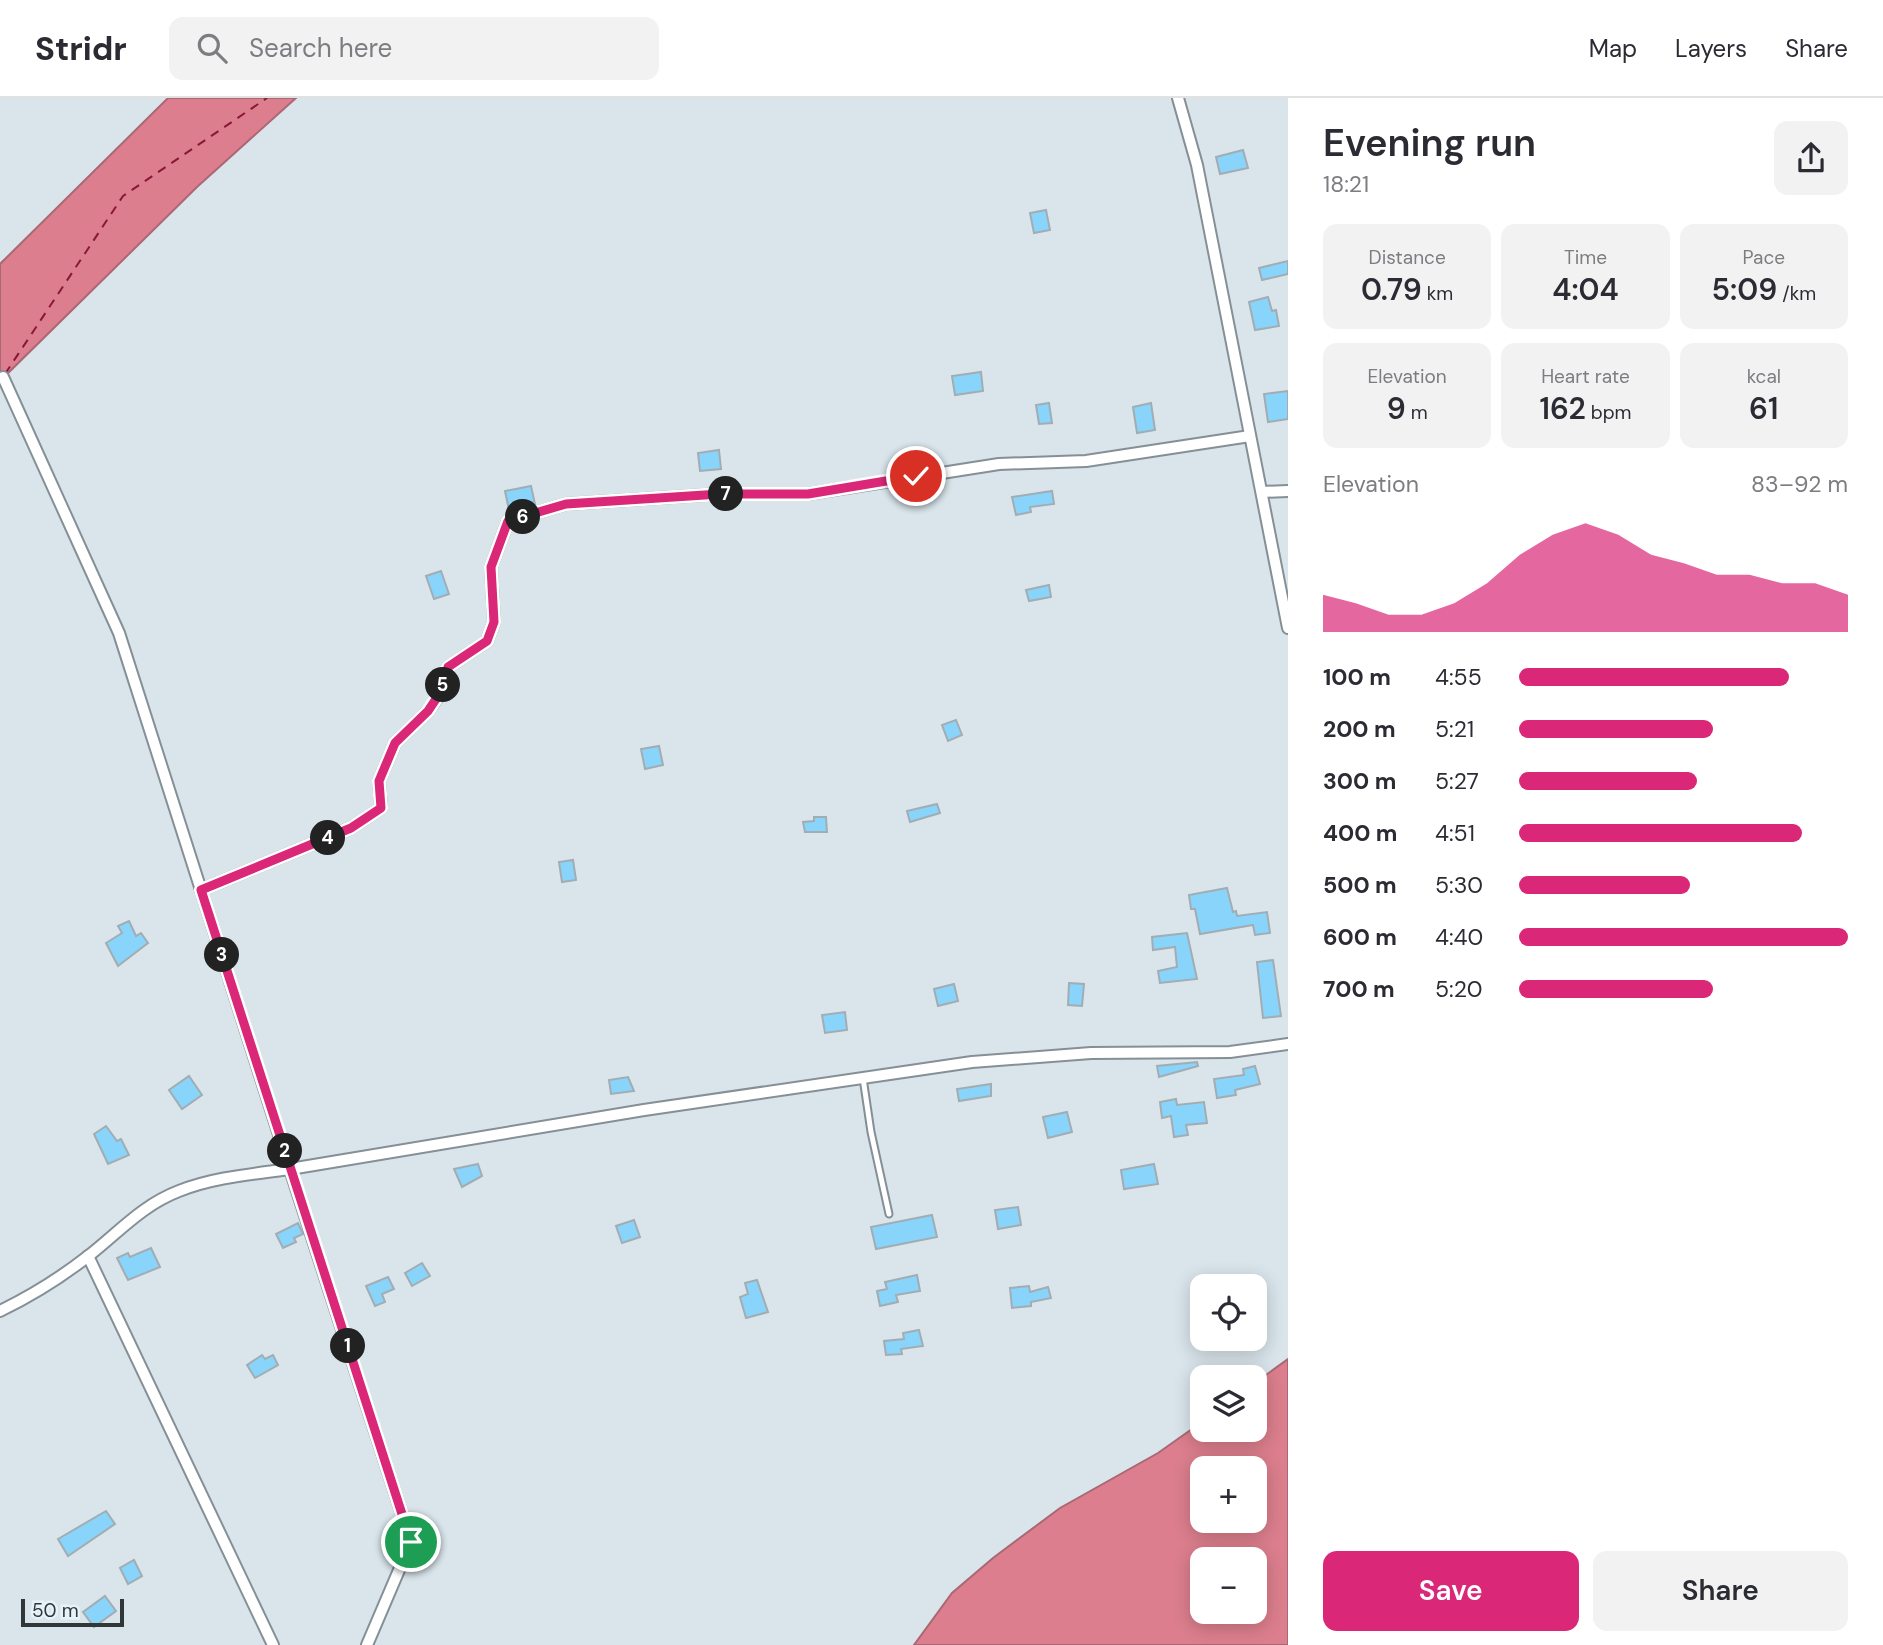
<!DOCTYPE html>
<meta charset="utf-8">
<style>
body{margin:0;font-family:"DM Sans",sans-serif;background:#f2f2f3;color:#2b2b33;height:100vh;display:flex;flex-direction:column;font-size:26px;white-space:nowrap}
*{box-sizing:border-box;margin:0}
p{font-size:23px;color:#7c7c81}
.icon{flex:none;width:38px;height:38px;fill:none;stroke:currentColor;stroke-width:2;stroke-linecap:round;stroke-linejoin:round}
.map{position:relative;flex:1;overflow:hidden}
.side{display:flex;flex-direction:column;background:#fff;width:595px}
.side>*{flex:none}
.tools{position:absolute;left:1190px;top:1176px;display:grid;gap:14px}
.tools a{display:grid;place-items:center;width:77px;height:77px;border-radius:14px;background:#fff;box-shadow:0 4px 18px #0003;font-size:35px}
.scale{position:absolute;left:21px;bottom:18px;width:103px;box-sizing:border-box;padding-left:7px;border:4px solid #313638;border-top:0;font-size:19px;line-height:24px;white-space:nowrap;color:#313638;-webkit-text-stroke:5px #e6f2f9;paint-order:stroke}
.pin{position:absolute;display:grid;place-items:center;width:60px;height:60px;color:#fff;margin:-30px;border:4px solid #fff;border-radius:50%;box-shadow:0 2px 7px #0007}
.km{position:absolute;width:35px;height:35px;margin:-18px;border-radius:50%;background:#222;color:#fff;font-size:19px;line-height:35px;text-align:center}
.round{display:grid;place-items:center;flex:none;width:74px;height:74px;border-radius:14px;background:#f2f2f3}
.headline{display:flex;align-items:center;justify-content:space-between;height:119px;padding:0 35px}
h1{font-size:38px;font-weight:600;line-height:52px}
.figures{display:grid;grid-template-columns:repeat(3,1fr);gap:10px;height:119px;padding:7px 35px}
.figures div{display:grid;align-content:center;border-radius:14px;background:#f2f2f3;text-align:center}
.figures b{font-size:30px;font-weight:600}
.figures small{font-size:19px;font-weight:400}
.figures p{font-size:19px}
.chart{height:196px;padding:14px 35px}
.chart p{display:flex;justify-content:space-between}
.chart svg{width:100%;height:126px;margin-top:7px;fill:#db2777;opacity:.7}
.action{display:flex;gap:14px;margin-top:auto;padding:14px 35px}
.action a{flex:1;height:80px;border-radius:14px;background:#db2777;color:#fff;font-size:28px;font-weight:600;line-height:80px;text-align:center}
.action a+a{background:#f2f2f3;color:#2b2b33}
ul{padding:0 35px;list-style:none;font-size:23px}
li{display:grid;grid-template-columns:112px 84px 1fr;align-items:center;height:52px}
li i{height:18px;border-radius:9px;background:#db2777}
header{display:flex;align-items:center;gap:42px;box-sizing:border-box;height:98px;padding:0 35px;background:#fff;border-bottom:2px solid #e1e1e2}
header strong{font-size:33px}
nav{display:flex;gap:38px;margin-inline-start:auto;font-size:24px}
.search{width:490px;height:63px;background:#f2f2f3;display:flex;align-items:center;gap:18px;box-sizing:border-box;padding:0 24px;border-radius:14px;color:#7c7c81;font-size:26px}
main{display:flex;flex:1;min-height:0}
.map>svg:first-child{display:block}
</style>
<header>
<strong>Stridr</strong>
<div class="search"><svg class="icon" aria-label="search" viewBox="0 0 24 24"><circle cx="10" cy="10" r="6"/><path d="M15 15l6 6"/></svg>Search here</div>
<nav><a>Map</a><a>Layers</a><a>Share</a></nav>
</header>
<main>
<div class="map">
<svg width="1288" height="1547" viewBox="0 0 1288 1547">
<rect width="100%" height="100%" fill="#d9e5eb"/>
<!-- water -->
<g fill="#dc7e8d" stroke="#a96874" stroke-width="2" fill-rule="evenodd">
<path d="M168,0h128l-99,89 -197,194v-117z"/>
<path d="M1288,1261v286h-374l38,-52 41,-35 67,-50 98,-55 44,-31v8h53v-47zM1202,1370h53v53h-53zM1202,1461h53v53h-53z"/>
</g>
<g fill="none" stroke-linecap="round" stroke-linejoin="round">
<!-- ferry -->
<path stroke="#881838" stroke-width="2" stroke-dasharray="9 7" stroke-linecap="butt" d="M5,276l118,-178 144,-98"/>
</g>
<!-- building -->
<g fill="#88d4fb" stroke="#a2adb3" stroke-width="2">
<path d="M1243,52l5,18 -28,6 -4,-17z"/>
<path d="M1046,112l4,20 -16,3 -4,-20z"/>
<path d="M1288,163v13l-26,6 -3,-12z"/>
<path d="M1268,199l4,14 4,-1 3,16 -24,4 -6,-28z"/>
<path d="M981,274l2,19 -28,4 -3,-19z"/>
<path d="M1288,293v28l-20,3 -4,-28z"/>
<path d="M1049,305l3,20 -13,1 -3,-19z"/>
<path d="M1151,305l4,27 -18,3 -4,-26z"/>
<path d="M719,352l2,19 -21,2 -2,-18z"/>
<path d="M531,388l4,18 -26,6 -4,-19z"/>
<path d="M1052,393l2,13 -24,3 1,5 -15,3 -4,-18z"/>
<path d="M441,473l8,23 -15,5 -8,-23z"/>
<path d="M1049,487l2,12 -22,4 -3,-11z"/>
<path d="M956,622l6,15 -14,6 -6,-16z"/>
<path d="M659,648l4,19 -18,4 -4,-20z"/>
<path d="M937,706l3,9 -30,9 -3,-11z"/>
<path d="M814,719h12l1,15h-22l-2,-10 11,-1z"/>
<path d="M573,762l3,20 -14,2 -3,-20z"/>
<path d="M1227,790l6,24 3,-1 1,5 30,-4 3,21 -15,2 -2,-10 -53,9 -5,-25h-4l-2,-14z"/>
<path d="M129,823l7,15 5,-3 7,10 -30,23 -12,-23 16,-10 -4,-7z"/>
<path d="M1187,835l10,46 -37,4 -2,-12 19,-4 -2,-20 -22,3 -1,-13z"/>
<path d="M1273,862l8,56 -18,2 -6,-56z"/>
<path d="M1069,885l15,1 -2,22 -14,-1z"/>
<path d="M954,886l4,17 -20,5 -4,-17z"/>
<path d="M845,914l2,18 -22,3 -3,-18z"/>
<path d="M1197,964l1,4 -39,11 -2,-11z"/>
<path d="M1255,968l5,18 -25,6 1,5 -19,3 -3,-19 30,-4 -1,-6z"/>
<path d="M189,978l13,19 -20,14 -13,-19z"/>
<path d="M628,979l6,14 -23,3 -2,-14z"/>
<path d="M991,986v12l-32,5 -2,-12z"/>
<path d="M1176,1001l1,6 27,-3 3,21 -21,2 2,10 -14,2 -3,-21 -9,2 -2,-16z"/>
<path d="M1067,1014l5,20 -24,6 -5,-21z"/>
<path d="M106,1028l11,15 4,-2 8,16 -21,9 -14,-30z"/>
<path d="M478,1066l4,12 -20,11 -8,-18z"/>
<path d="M1154,1066l4,20 -34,5 -3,-19z"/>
<path d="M1018,1109l3,18 -23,4 -3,-19z"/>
<path d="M932,1117l5,22 -61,12 -5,-22z"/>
<path d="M634,1122l6,17 -18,6 -6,-17z"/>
<path d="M298,1125l5,11 -9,4 2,4 -13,6 -7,-14z"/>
<path d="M151,1150l9,19 -32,13 -11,-22 11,-5 2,4z"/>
<path d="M422,1165l8,13 -18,10 -7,-13z"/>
<path d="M917,1177l3,16 -24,4 2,7 -18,4 -3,-15 10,-2 -2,-7z"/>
<path d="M388,1179l6,12 -12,5 3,8 -10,4 -9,-20z"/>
<path d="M757,1182l11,32 -22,6 -6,-21 8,-3 -3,-11z"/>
<path d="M1029,1188l1,6 18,-5 3,11 -20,4v4l-19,2 -2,-20z"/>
<path d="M919,1232l4,16 -22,3 1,5 -16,1 -2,-14 20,-2 -1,-6z"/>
<path d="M262,1257l3,4 8,-4 5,10 -23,13 -8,-13z"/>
<path d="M106,1413l9,13 -47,32 -10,-17z"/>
<path d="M134,1462l8,16 -14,8 -8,-16z"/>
<path d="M105,1498l11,15 -22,16 -11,-15z"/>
</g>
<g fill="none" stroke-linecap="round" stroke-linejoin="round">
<!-- lane casing -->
<g stroke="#859096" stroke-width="9">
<path id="lane" d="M863,980l8,54 18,82"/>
</g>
<!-- street casing -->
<g stroke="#859096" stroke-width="14">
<g id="street">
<path d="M1178,0l19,67 91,463"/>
<path d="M3,279l116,256 171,536 354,-59 328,-48 119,-9 139,-1 58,-8"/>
<path d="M1262,394l26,-1"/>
<path d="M201,792l150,-62 30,-20 -2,-27 16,-38 33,-32 13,-18 7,-26 39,-26 7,-19 -3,-55 17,-46 58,-17 154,-10h88l191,-30 87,-3 164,-25"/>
<path d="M88,1158l185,389"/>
<path d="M0,1213c31,-15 60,-33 87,-54 31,-24 55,-52 92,-66 35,-14 75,-17 111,-22l121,373 -44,103"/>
</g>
</g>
<!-- lane -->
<use href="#lane" stroke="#fff" stroke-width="5"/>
<!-- street -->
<use href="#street" stroke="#fff" stroke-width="10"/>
</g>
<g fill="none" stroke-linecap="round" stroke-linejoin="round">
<!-- route casing -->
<g stroke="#fff" stroke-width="14">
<path id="route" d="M411,1444l-210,-652 150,-62 30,-20 -2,-27 16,-38 33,-32 12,-18 8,-26 39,-26 7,-19 -3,-55 17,-46 58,-17 154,-10h88l108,-18"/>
</g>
<!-- route -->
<use href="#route" stroke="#db2777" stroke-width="9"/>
</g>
</svg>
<div class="tools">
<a><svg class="icon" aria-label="locate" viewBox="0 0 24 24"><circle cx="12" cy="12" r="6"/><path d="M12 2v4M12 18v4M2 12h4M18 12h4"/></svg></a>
<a><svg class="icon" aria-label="layers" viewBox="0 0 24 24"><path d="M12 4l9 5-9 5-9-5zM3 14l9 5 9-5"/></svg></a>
<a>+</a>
<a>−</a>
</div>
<div class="scale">50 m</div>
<div class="pin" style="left:411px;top:1444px;background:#1e9e55"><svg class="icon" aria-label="arrive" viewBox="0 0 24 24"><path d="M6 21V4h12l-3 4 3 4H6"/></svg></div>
<div class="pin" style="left:916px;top:378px;background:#d93025"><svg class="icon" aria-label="check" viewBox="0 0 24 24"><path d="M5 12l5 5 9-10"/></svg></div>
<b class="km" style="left:348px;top:1248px">1</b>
<b class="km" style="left:285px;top:1053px">2</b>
<b class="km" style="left:222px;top:857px">3</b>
<b class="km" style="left:328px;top:740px">4</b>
<b class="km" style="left:443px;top:587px">5</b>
<b class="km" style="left:523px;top:419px">6</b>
<b class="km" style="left:726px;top:396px">7</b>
</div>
<section class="side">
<div class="headline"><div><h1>Evening run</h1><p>18:21</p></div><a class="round"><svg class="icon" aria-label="share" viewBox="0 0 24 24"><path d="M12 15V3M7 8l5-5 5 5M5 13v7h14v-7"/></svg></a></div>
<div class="figures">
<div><p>Distance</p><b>0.79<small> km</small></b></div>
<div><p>Time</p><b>4:04</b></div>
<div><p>Pace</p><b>5:09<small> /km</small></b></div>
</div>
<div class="figures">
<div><p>Elevation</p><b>9<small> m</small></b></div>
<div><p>Heart rate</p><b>162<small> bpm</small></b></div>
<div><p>kcal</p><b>61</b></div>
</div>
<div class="chart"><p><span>Elevation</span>83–92 m</p>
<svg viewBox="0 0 160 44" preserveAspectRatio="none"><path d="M0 44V31L10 34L20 38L30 38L40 34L50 27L60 17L70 10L80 6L90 10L100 17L110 20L120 24L130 24L140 27L150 27L160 31V44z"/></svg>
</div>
<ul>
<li><b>100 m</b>4:55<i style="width:82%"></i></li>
<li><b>200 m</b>5:21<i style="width:59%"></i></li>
<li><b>300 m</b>5:27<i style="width:54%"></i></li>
<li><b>400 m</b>4:51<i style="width:86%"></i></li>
<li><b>500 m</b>5:30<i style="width:52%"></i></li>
<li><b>600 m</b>4:40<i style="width:100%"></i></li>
<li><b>700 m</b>5:20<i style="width:59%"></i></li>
</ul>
<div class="action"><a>Save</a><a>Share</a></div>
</section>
</main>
